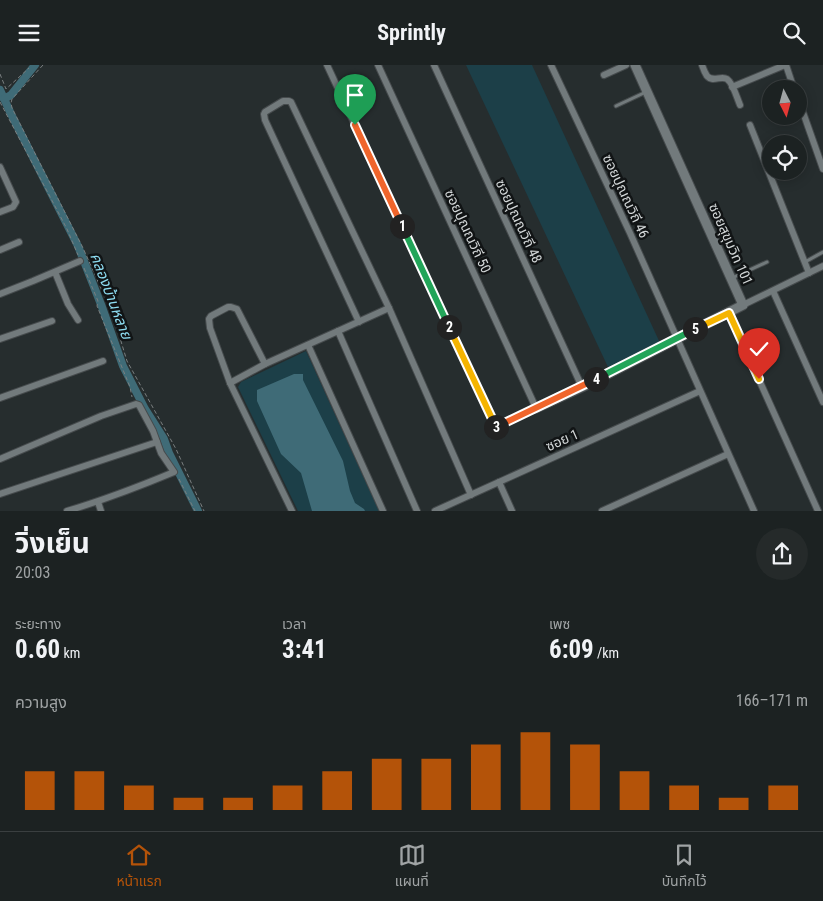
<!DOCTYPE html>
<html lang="th">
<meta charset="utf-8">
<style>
body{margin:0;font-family:"Roboto Condensed","Noto Sans Thai",sans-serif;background:#252a2a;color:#f1f3f6;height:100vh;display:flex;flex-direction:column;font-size:19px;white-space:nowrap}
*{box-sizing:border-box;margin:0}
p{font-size:16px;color:#a0a4a5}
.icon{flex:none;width:28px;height:28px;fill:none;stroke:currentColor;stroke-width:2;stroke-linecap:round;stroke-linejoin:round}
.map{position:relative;height:446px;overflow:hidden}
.details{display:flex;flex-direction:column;background:#1c2222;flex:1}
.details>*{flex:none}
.needle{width:32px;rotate:174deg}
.fabs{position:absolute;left:762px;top:15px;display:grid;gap:10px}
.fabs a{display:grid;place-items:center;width:45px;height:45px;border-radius:50%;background:#1c2222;box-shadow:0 2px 12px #0003,0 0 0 1px #3a3f40;font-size:25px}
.pin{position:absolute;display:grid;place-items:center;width:42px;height:42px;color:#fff;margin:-51px -21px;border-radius:50% 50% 50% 0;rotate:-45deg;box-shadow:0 0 5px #0007}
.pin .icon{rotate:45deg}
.km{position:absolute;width:25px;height:25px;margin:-12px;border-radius:50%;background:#222;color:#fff;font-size:14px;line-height:25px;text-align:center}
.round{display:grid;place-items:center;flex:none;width:52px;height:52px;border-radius:26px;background:#252a2a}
.head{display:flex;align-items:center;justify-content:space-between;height:85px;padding:0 15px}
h1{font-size:28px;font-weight:700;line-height:38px}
.metrics{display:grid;grid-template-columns:repeat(3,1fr);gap:8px;height:85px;padding:5px 15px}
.metrics div{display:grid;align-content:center}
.metrics b{font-size:25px;font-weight:700}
.metrics small{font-size:14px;font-weight:400}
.metrics p{font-size:14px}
.chart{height:140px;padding:10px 15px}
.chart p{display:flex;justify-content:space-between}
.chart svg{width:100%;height:90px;margin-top:5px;stroke:#b45309;stroke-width:6}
header{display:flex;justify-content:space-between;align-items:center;height:65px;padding:0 15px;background:#1c2222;font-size:22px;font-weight:700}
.menu{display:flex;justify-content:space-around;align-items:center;height:70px;border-top:1px solid #3a3f40;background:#1c2222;font-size:14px;color:#a0a4a5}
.menu a{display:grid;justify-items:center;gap:2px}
.menu .on{color:#b45309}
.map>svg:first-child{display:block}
</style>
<header><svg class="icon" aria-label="menu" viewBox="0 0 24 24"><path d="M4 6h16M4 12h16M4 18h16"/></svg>Sprintly<svg class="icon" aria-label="search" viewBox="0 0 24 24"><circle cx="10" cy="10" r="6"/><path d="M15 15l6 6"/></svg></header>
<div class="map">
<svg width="823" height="446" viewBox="0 0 823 446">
<rect width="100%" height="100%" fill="#262d2e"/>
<!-- green -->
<g fill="#1c3f48">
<path d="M466,0h66l128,278 -52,24z"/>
<path d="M306,286l73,160h-81l-60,-124 3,-5z"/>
</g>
<!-- water -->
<path fill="#3f6b77" d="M294,309h9v6l40,81 7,30 5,12 9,6 1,2h-53l-11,-38 -20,-19 -24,-53v-11z"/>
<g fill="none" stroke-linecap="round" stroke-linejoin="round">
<!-- canal -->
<g stroke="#3f6b77" stroke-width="8">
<path d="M0,25l11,24 67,132 24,61 21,59 22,43 19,30 5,14 29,58"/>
<path d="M4,34l7,-4 24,-30"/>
</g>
<!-- lane casing -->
<g stroke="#464b4d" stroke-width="5">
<g id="lane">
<path d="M616,41l30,-14"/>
<path d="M805,197l18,-10"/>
<path d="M732,213l35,-16"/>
</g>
</g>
<!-- street casing -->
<g stroke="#464b4d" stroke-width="8">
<g id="street">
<path d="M327,0l169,362 40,-19 -158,-343"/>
<path d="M434,0l148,322"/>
<path d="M551,0l79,168 124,278"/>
<path d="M702,0c1,3 3,8 5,11 6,7 14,-1 20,3 6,4 10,19 13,26"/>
<path d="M786,0l8,24"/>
<path d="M604,10l22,-10"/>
<path d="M732,22l53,-22"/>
<path d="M799,36l24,68"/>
<path d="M750,60l59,148"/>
<path d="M0,102l16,35 -3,5 -13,5"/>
<path d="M0,185l19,-8"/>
<path d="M55,207l13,32 10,16"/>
<path d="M773,226l50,111"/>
<path d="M0,229l33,-13 47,-20"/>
<path d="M743,240l80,-39"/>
<path d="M729,248l89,198"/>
<path d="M359,257l-94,-202 -1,-6 1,-2 18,-11h6l2,1 98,206 82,187"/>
<path d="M338,266l79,180"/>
<path d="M0,274l52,-18"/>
<path d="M308,280l75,166"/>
<path d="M265,299l-28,-55 -6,-2h-3l-17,9 -2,3 1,9 20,55 62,128"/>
<path d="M230,318l35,-19 124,-56"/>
<path d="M0,333l103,-37"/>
<path d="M0,394l101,-43 35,-12 3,1 14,26 8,22 13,19c-36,15 -70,28 -107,39"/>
<path d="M499,417l13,29"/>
<path d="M0,429l157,-52"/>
<path d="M98,437l3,9"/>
<path d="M435,446l265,-120"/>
<path d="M602,446l126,-57"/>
</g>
</g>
<!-- secondary casing -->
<g stroke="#464b4d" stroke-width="11">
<path id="secondary" d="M536,343l46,-21 161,-82 -108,-240"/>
</g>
<!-- path -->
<g stroke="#7a7f80" stroke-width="1" stroke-dasharray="4 2.5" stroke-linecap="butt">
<path d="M43,0l-31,34 -1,4 1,5 71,140 30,67 14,46 49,88 28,62"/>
<path d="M0,9l6,15 23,-21"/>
<path d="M0,37l67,127 11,26"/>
<path d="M84,203l14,33 -1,5 33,81 2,10"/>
<path d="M179,414l16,32"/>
</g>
<!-- lane -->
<use href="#lane" stroke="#727a7c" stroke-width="3"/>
<!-- street -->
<use href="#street" stroke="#727a7c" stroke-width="6"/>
<!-- secondary -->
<use href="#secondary" stroke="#727a7c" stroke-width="9"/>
</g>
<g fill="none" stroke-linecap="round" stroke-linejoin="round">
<!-- split-1 casing -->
<g stroke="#fff" stroke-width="10">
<path id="split-1" d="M355,60l47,101"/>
</g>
<!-- split-2 casing -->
<g stroke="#fff" stroke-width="10">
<path id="split-2" d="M402,161l47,101"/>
</g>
<!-- split-3 casing -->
<g stroke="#fff" stroke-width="10">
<path id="split-3" d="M449,262l47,100"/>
</g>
<!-- split-4 casing -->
<g stroke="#fff" stroke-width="10">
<path id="split-4" d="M496,362l100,-48"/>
</g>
<!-- split-5 casing -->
<g stroke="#fff" stroke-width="10">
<path id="split-5" d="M596,314l99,-50"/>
</g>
<!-- split-6 casing -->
<g stroke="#fff" stroke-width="10">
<path id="split-6" d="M695,264l34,-16 30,66"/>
</g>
<!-- split-1 -->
<use href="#split-1" stroke="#f0652b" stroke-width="6"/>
<!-- split-2 -->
<use href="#split-2" stroke="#22a559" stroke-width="6"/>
<!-- split-3 -->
<use href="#split-3" stroke="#f5b400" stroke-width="6"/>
<!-- split-4 -->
<use href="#split-4" stroke="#f0652b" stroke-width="6"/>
<!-- split-5 -->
<use href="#split-5" stroke="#22a559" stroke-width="6"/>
<!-- split-6 -->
<use href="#split-6" stroke="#f5b400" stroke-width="6"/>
</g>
<g text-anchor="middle" stroke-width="5" stroke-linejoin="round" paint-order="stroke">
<!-- street labels -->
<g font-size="14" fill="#d3d7d8" stroke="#111415">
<text transform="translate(626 131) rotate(65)" y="5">ซอยปุณณวิถี 46</text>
<text transform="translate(519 156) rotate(65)" y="5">ซอยปุณณวิถี 48</text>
<text transform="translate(468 166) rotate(65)" y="5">ซอยปุณณวิถี 50</text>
<text transform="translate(731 179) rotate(66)" y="5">ซอยสุขุมวิท 101</text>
<text transform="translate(562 375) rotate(-24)" y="5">ซอย 1</text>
</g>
<!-- water labels -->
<g font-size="15" font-style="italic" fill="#8ddbf0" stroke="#111415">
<text transform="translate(111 231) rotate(69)" y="5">คลองบ้านหลาย</text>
</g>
</g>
</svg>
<div class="fabs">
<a><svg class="needle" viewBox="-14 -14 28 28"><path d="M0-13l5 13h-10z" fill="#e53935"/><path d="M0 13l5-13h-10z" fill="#a0a4a5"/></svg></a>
<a><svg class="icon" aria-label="locate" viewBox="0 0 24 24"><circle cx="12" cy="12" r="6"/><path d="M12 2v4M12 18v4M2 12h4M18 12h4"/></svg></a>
</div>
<div class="pin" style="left:355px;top:60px;background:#1e9e55"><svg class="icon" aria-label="arrive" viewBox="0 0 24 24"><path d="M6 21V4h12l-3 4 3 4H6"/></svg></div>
<div class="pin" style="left:759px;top:314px;background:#d93025"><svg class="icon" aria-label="check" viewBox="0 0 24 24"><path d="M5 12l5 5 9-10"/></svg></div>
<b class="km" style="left:402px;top:161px">1</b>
<b class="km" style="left:449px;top:262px">2</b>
<b class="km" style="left:496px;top:362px">3</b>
<b class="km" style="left:596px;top:314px">4</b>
<b class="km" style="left:695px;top:264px">5</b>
</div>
<section class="details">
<div class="head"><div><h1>วิ่งเย็น</h1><p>20:03</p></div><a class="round"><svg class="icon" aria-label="share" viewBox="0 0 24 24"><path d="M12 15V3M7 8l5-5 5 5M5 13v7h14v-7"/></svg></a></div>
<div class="metrics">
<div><p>ระยะทาง</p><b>0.60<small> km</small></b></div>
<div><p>เวลา</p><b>3:41</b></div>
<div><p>เพซ</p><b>6:09<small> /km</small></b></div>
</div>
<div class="chart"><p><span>ความสูง</span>166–171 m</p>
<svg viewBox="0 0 160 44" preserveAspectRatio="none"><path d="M5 44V25M15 44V25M25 44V32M35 44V38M45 44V38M55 44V32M65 44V25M75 44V19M85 44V19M95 44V12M105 44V6M115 44V12M125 44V25M135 44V32M145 44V38M155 44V32"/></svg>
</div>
</section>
<nav class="menu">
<a class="on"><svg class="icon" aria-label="home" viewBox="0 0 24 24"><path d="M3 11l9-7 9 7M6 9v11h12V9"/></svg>หน้าแรก</a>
<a><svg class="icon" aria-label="map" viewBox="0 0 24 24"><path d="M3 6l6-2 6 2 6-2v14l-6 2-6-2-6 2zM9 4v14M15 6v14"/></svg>แผนที่</a>
<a><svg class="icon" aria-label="saved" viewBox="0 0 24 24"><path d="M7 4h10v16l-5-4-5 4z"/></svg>บันทึกไว้</a>
</nav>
